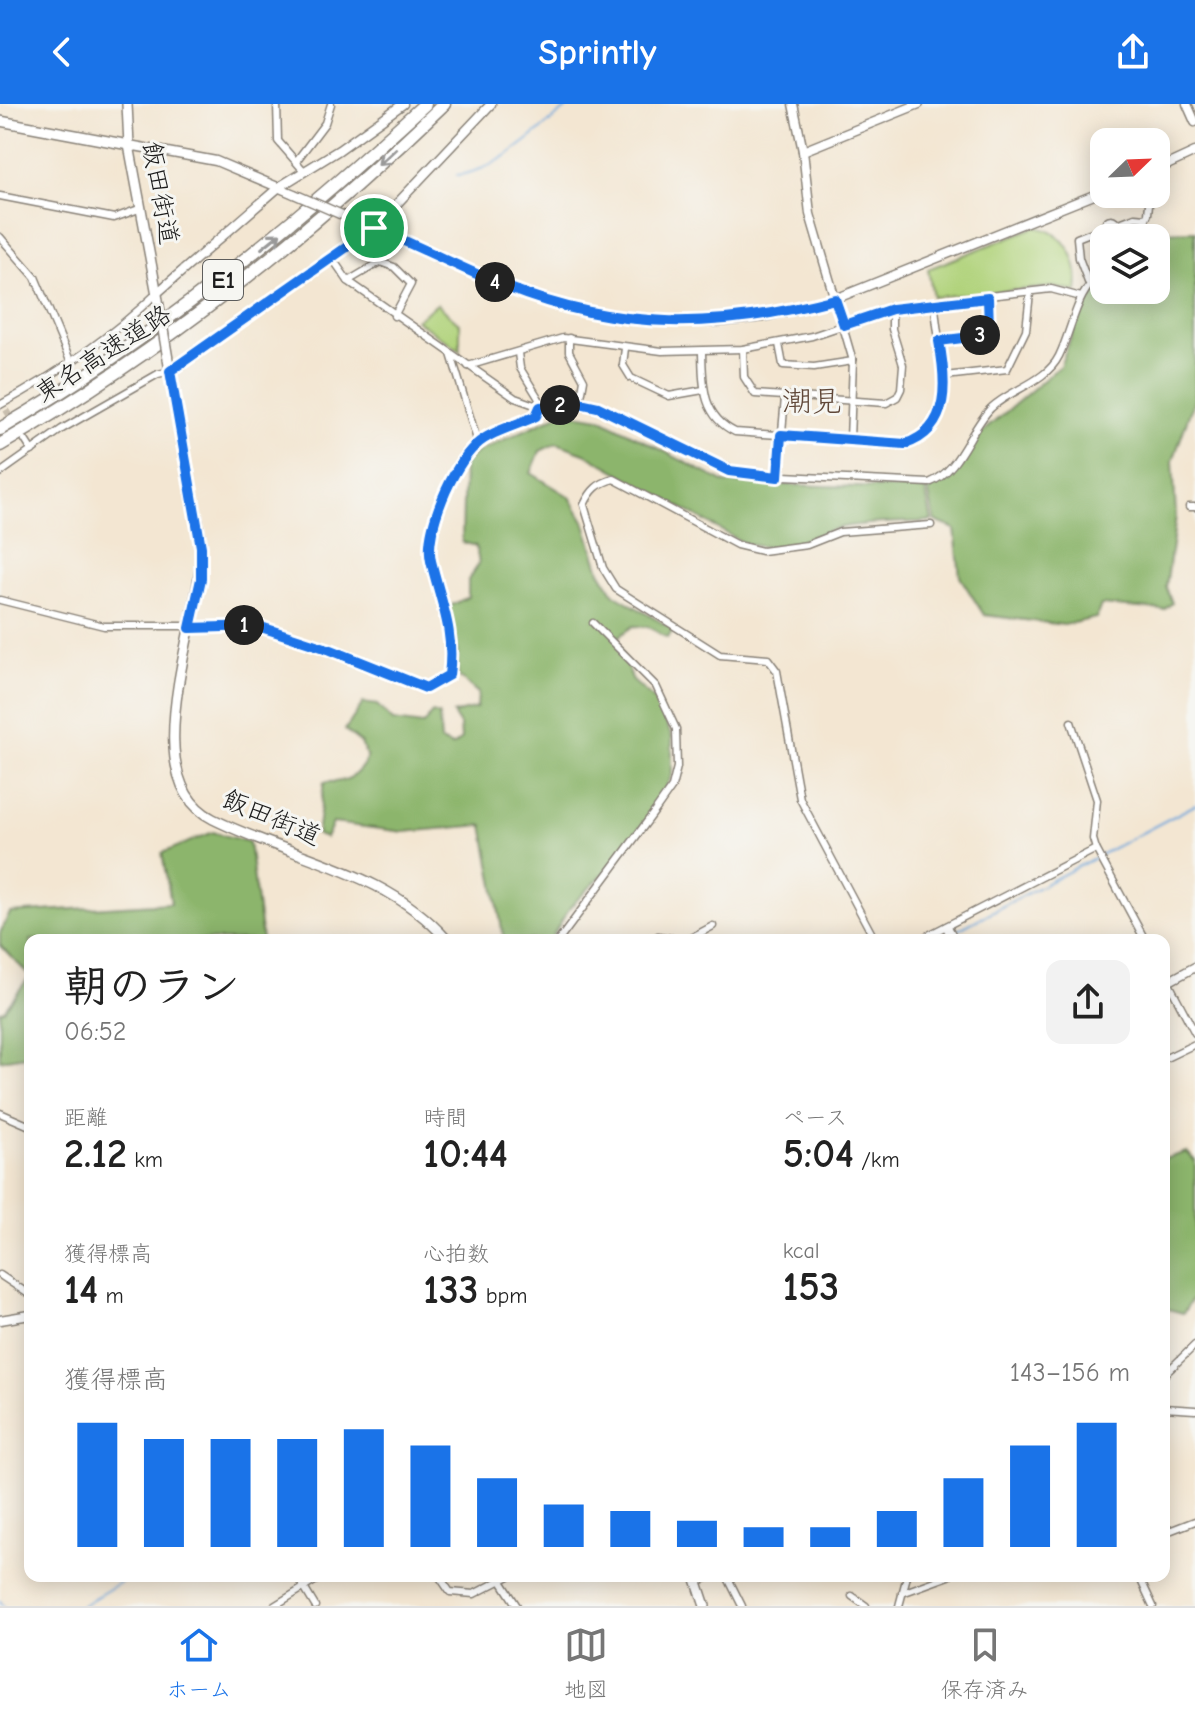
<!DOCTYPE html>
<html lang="ja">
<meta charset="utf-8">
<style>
body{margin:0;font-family:"Comic Neue","Klee One",sans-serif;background:#f2f2f2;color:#222;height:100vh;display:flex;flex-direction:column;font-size:30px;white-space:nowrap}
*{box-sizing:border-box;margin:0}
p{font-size:26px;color:#767676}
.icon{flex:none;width:44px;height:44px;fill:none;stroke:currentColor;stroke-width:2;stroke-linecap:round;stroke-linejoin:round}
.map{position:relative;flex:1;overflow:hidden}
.panel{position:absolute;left:24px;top:830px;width:1146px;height:648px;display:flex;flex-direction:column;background:#fff;border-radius:16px;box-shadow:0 4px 20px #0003}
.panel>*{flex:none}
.needle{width:52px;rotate:67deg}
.buttons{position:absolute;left:1090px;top:24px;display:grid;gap:16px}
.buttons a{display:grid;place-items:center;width:80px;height:80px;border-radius:16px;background:#fff;box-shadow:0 4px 20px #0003;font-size:40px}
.pin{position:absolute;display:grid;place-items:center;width:68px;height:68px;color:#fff;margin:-34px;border:4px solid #fff;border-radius:50%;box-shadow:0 2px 8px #0007}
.km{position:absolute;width:40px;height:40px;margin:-20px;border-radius:50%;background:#222;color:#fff;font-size:22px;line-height:40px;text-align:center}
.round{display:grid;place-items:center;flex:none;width:84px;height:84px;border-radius:16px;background:#f2f2f2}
.summary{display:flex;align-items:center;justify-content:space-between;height:136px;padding:0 40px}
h1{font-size:44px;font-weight:700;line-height:60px}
.metrics{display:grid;grid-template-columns:repeat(3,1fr);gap:12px;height:136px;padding:8px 40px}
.metrics div{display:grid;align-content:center}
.metrics b{font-size:40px;font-weight:700}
.metrics small{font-size:22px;font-weight:400}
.metrics p{font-size:22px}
.chart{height:224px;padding:16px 40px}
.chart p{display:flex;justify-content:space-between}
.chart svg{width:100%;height:144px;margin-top:8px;stroke:#1a73e8;stroke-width:6}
header{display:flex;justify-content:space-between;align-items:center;height:104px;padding:0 40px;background:#1a73e8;color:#fff;font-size:36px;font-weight:700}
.tab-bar{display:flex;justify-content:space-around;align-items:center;height:112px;border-top:2px solid #e0e0e0;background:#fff;font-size:22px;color:#767676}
.tab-bar a{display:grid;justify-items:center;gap:4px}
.tab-bar .active{color:#1a73e8}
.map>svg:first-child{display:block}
</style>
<header><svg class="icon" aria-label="back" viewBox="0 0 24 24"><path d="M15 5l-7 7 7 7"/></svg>Sprintly<svg class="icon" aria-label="share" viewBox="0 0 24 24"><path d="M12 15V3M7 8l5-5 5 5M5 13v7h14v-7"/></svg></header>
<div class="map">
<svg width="1195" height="1502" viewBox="0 0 1195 1502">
<rect width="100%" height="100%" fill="#f6f6f2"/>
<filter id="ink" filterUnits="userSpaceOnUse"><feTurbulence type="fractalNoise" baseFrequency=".0125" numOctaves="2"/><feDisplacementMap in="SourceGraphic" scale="16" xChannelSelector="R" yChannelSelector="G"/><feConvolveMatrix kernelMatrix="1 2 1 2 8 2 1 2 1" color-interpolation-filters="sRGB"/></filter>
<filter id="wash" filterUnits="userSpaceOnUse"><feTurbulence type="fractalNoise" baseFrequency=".006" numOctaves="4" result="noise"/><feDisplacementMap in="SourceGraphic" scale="32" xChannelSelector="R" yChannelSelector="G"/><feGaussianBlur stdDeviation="1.8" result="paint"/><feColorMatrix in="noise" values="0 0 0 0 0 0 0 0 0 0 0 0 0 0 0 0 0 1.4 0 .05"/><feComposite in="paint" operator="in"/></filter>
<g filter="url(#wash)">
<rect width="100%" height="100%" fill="#f3e6d2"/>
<!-- green -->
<g fill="#b1d37c" stroke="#66784c" stroke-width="2">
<path d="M1035,123c31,4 46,34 42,65l-24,-5 -120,10 -5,-28z"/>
<path d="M437,200l23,20v26l-44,-30z"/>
</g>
<!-- forest -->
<g fill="#8cb56c" stroke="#546844" stroke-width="2">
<path d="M1195,127v166l-22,64 3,55 -10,71 6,16 -8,7 -63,-5 -5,13 -32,7 -80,-10 -24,-38 -5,-48 -20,-8 -7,-31 24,-15 28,-41 80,-68 26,-68 16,-19 2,-2v13h52v-52h-8l7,-6z"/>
<path d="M564,308l36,6 125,65 200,6 7,32c-29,2 -59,1 -88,6 -40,7 -57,30 -102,15l-158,-89 -27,-10 -17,8 -9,22 39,24 14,24 16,50 14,23 60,36 -7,8 -18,-11 -16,-1 -16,12 16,43 24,21 15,35v38l-15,31 -47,61 -40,40 -20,33h-46l-21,-115 -79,7 -71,-9 -7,15 -9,-3 7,-53c21,1 33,-4 43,-24l-6,-15 -16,-13 18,-27 14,2 16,16 30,4 9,-12 7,2 2,26 11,5 9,-7 -1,-14 -7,-11 24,-6 1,-15 -20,-17 -1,-32 -9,-37 20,-10v-17l11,-16 -3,-18 -14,-4 2,-78 13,-12z"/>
<path d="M213,728l36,10 13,98h-232v105l-5,11 -25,4v-49l4,-1 26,-34 -30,-31v-12l10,-20 161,-10 -9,-50z"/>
<path d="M1187,1048l8,9v134l-12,18 -19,-5v-149z"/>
</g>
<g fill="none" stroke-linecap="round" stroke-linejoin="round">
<!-- stream -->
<g stroke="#6ba6db" stroke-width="2">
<path d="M457,71c43,-4 82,-46 115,-71"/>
<path d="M952,829l243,-128"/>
<path d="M938,836l8,-4"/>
<path d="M0,1498l4,4"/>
<path d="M81,1502l50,-30"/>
</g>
</g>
</g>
<g filter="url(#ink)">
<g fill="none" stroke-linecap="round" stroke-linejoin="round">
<!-- minor-tunnel -->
<path stroke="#c8beae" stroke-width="6" stroke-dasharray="6 3" stroke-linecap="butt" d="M6,306l15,24"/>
<!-- minor casing -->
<g stroke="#888177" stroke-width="9">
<g id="minor">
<path d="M277,0l1,37 26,30"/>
<path d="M297,56l28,-37 6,-19"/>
<path d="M0,92l114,22 25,-9"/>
<circle cx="1111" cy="121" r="6"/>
<path d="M1117,120l18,-7 11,1"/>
<path d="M0,133l35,40 36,86"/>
<path d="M1137,134l11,-24 2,-20"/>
<path d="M332,154l16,23 167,117 25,9 40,-4 18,4 143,67 188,9c31,-12 40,-53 62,-75 20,-19 55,-26 68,-52 15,-31 16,-64 45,-85"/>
<path d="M348,177l32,-19 14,5 17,17 -17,32"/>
<path d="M1088,178l-9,-24 -2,-20 28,-11"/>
<path d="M835,195l18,62 -3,78"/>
<path d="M569,234v14l15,28 -4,23"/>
<path d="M939,237l47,-9 2,-34"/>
<path d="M779,240l4,21 31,2 39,-6"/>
<path d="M625,244l-2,17 8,13 38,18 34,-6"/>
<path d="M743,245l1,28 11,17 131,9 11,-6 4,-8 2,-24 -11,-36v-20"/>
<path d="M702,249c1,32 0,63 33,79l170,12c63,-19 30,-97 30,-142"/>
<path d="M451,250l27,89"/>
<path d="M468,262l95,-28 99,13 81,-2 69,-13 80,-27 43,-7 116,-13 30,8"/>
<path d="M945,272l62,-7 19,-39 4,-37"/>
<path d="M0,301c57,-31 110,-67 157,-112"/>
<path d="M25,336l7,11"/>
<path d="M0,369l62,-44 96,-55 12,-3"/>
<path d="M778,373l7,-79"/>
<path d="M1189,403h6"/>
<path d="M0,496l104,26h154l73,24 90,37h11l17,-12c6,-44 -8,-72 -18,-114 -7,-30 22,-96 45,-116 15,-14 42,-20 60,-29l3,-17 -19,-31 -2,-15"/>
<path d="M1071,618l26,78 -4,39 3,10 49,91"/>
<path d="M559,836l96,-129 17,-24 5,-20 -1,-38 -20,-43 -63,-63"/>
<path d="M654,836l4,-4 25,4"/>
<path d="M687,836l26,-14"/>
<path d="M875,836l-75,-141 -23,-128 -9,-12 -48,-4 -104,-66 -13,-21 -19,-63c7,-15 14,-22 30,-26l123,66 25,6 45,-6 33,-13 91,-7"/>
<path d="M919,836l177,-91"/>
<path d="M1164,870l31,59"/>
<path d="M1164,955l31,-15"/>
<path d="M0,1009l30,13"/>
<path d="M0,1171l30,20"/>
<path d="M1164,1271l31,-30"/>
<path d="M1164,1304l31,2"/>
<path d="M1164,1429l31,-12"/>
<path d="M297,1472l18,30"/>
<path d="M439,1472l11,16 24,2 35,-18"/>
<path d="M727,1472l15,30"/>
<path d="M1139,1472l14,30"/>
<path d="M501,1477l16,25"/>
<path d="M697,1478l14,-6"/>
<path d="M902,1489l47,-17"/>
<path d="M852,1492l14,10"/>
<path d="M274,1502l49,-30"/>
<path d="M899,1502l8,-30"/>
</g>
</g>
<!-- tertiary casing -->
<g stroke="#888177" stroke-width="11">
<g id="tertiary">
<path d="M793,0l10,47 7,63 25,85"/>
<path d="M1187,0l8,18"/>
<path d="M129,41l87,16 78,33"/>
<path d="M803,47l116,-47"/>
<path d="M1156,66l39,-18"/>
<path d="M349,114l159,70 71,23 65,10 74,1 46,-5 71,-18 269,-108"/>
<path d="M157,189l122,-106 60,-37 64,-46"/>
<path d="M170,267l204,-143 117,-124"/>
<path d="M947,823l7,13"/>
<path d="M1164,880l31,-17"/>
<path d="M0,1216l30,-5"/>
</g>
</g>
<!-- secondary casing -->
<g stroke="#888177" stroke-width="12">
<g id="secondary">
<path d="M127,0l2,41 29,155"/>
<path d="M0,17l129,24"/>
<path d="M170,267c7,40 14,80 21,119 4,20 10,40 10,60 2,66 -70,228 12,269 80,40 173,51 234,121"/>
<path d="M695,1472l10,30"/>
</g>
</g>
<!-- motorway casing -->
<g stroke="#888177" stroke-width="15">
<g id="motorway">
<path d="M0,325c156,-91 292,-203 425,-325"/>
<path d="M0,341c165,-96 307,-209 444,-341"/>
</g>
</g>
<!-- minor -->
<use href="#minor" stroke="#fff" stroke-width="6"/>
<!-- tertiary -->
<use href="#tertiary" stroke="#fff" stroke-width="8"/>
<!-- secondary -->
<use href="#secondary" stroke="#fff" stroke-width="9"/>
<!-- motorway -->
<use href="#motorway" stroke="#fff" stroke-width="12"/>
<!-- tertiary-bridge casing -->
<g stroke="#888177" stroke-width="11" stroke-linecap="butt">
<path id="tertiary-bridge" d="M294,90l55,24"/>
</g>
<!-- secondary-bridge casing -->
<g stroke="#888177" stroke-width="12" stroke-linecap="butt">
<path id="secondary-bridge" d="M158,196l12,71"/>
</g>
<!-- tertiary-bridge -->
<use href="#tertiary-bridge" stroke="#fff" stroke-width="8"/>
<!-- secondary-bridge -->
<use href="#secondary-bridge" stroke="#fff" stroke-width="9"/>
</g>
<!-- one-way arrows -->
<defs><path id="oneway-shaft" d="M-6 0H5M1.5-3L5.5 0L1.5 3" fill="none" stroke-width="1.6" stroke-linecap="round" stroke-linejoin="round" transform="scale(2)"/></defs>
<g stroke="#999">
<use href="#oneway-shaft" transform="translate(387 53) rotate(137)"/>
<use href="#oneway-shaft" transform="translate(271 137) rotate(-39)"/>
</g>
</g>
<g fill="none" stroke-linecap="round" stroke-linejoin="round" filter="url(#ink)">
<!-- route casing -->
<g stroke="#fff" stroke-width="16">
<path id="route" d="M374,124c45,18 88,41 133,59 112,45 214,42 328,12l9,26 48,-16 96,-11 1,29 -11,9 -39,5c7,38 13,88 -34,103l-124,-9 -3,42 -49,-6 -131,-64 -18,-4 -40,4 -4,9c-18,9 -45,15 -60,29 -23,20 -52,86 -45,116 10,42 24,70 18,114l-23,13 -95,-38 -73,-24 -68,2 11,-49v-32l-31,-176z"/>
</g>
<!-- route -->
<use href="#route" stroke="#1a73e8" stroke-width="10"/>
</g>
<g text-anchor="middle" stroke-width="6" stroke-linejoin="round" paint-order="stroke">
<!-- shield labels -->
<rect fill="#f6f6f2" stroke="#5d5d5c" stroke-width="2" x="203" y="156" width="40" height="40" rx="6"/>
<g font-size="24" font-weight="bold" fill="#1c1c1c">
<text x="223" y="184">E1</text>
</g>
<!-- street labels -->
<g font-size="26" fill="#1c1c1c" stroke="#f6f6f2">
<text transform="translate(161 89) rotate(80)" y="9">飯田街道</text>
<text transform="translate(103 249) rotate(-33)" y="9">東名高速道路</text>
<text transform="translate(272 713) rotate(23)" y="9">飯田街道</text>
</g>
<!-- quarter labels -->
<g font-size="30" fill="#604839" stroke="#f6f6f2">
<text x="812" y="307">潮見</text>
</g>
</g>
</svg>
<div class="buttons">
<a><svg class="needle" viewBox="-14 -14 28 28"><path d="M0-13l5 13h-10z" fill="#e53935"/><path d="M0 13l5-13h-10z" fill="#767676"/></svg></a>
<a><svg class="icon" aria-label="layers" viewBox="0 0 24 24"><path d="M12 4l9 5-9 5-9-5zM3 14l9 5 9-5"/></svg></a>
</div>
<div class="pin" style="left:374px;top:124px;background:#1e9e55"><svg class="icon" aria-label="arrive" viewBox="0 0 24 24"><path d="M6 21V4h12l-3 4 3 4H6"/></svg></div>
<b class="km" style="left:244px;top:521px">1</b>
<b class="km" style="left:560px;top:301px">2</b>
<b class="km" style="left:980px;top:231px">3</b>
<b class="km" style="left:495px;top:178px">4</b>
<section class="panel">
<div class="summary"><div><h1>朝のラン</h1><p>06:52</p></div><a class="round"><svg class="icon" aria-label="share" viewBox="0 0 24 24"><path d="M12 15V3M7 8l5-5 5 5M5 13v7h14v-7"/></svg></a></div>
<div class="metrics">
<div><p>距離</p><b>2.12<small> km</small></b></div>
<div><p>時間</p><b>10:44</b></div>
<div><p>ペース</p><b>5:04<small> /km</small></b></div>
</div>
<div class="metrics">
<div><p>獲得標高</p><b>14<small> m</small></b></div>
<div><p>心拍数</p><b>133<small> bpm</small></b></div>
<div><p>kcal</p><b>153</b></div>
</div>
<div class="chart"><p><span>獲得標高</span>143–156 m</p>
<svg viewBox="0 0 160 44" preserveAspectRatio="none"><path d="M5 44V6M15 44V11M25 44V11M35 44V11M45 44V8M55 44V13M65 44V23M75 44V31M85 44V33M95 44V36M105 44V38M115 44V38M125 44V33M135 44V23M145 44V13M155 44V6"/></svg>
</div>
</section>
</div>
<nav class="tab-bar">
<a class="active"><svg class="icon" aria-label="home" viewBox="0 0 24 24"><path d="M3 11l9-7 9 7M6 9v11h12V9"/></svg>ホーム</a>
<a><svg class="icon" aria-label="map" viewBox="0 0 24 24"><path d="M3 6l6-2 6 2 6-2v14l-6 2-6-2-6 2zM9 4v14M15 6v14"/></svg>地図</a>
<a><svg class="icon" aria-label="saved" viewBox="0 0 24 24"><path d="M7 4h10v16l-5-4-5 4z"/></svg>保存済み</a>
</nav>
